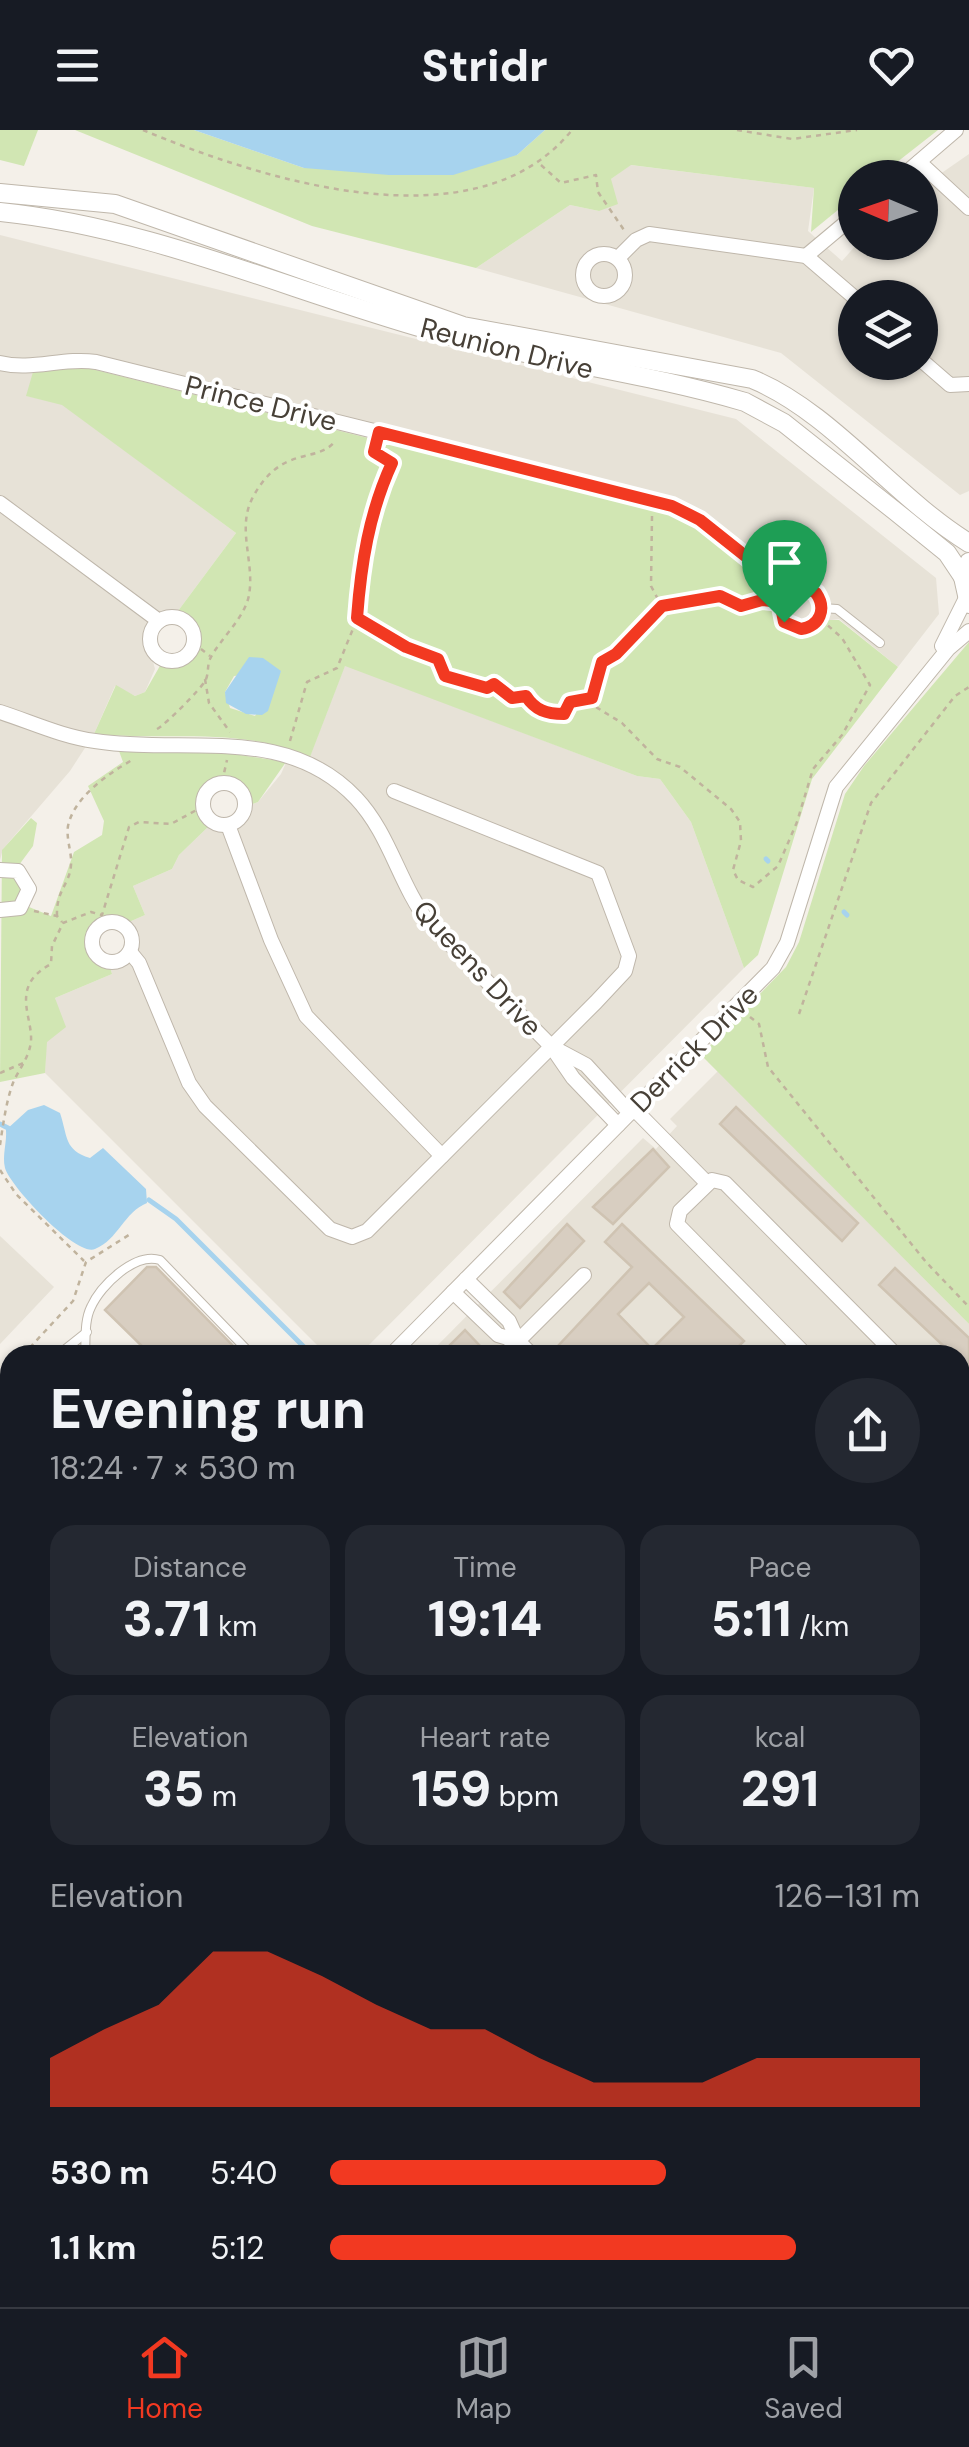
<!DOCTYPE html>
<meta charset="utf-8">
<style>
body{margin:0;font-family:"DM Sans",sans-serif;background:#242831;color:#f1f3f6;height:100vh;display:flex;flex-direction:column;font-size:38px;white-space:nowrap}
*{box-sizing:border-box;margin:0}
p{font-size:32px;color:#9ea1a6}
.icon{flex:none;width:55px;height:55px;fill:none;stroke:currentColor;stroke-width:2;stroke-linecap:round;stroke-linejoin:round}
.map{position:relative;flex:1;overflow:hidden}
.drawer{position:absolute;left:0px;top:1215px;width:970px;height:962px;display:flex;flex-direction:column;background:#171b24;border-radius:30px 30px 0 0;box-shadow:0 2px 8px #0004}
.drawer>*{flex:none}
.needle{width:65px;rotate:272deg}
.fabs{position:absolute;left:838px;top:30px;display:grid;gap:20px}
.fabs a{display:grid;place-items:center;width:100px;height:100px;border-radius:50%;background:#171b24;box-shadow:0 2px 8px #0004;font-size:50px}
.pin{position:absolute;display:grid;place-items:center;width:85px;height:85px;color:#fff;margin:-102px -42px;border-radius:50% 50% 50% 0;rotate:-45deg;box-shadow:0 0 10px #0007}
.pin .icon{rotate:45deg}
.round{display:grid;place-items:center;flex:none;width:105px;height:105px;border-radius:52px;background:#242831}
.overview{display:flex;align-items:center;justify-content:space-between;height:170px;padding:0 50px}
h1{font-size:55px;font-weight:800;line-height:75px}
.figures{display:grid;grid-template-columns:repeat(3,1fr);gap:15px;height:170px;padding:10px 50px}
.figures div{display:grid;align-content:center;border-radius:25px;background:#242831;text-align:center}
.figures b{font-size:50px;font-weight:800}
.figures small{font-size:28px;font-weight:400}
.figures p{font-size:28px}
.chart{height:280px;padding:20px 50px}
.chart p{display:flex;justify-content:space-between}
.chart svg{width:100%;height:180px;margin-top:10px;fill:#f23921;opacity:.7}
ul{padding:0 50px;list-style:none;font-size:32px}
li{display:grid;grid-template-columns:160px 120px 1fr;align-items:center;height:75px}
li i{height:25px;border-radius:12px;background:#f23921}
header{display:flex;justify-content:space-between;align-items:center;height:130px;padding:0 50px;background:#171b24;font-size:45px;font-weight:800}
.tabs{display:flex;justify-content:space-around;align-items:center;height:140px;border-top:2px solid #363941;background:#171b24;font-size:28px;color:#9ea1a6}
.tabs a{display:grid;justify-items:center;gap:5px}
.tabs .selected{color:#f23921}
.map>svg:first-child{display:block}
</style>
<header><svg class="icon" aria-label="menu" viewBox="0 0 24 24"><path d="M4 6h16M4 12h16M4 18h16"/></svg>Stridr<svg class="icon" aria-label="heart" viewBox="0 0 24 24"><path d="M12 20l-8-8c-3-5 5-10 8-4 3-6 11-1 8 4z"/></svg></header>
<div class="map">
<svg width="969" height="2177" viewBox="0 0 969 2177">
<rect width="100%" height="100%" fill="#f4f0e9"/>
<!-- residential -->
<g fill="#e7e2d7" fill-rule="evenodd">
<path d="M969,24v337l-9,4 -179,-142 -305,-85 94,-63 29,6 12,-32 19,-14 184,23 -6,43 34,30 16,-18 62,-1v-54zM855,168h65v64h-65z"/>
<path d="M0,105l736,184 200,159 3,36 -41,53 -59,-48 -16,2 -17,12 -19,-3 -11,-11 -2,-21 -93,-80 -17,-6 -576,-144 -54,4 -7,24 35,8 174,129 -58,78 -32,23 9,35 -10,23 -10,4 -20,-10 -21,48 -24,37 -67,78 -3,11z"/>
<path d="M345,535l292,111 23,3 31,43 53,146 -385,387h-32l-282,-282 1,-31 16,-14 -7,-30 57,-24 -2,-7 13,-2 11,-9 3,-21 -8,-13 16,-7 -12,-29 39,-17 7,-14 30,-29 18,4 13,-5 10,-20 8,-3 23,-28 11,-25 18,7z"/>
<path d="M718,941l251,253v236l-9,11v-216h-532l215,-217 13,11 21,-23 -7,-7z"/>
<path d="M0,1106l54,51 -54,57z"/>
</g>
<!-- industrial -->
<g fill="#e3dfda">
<path d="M10,1623v545h264l-11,9h-263v-535z"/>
<path d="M969,2093v84h-497l9,-9h479v-64z"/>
</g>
<!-- green -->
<g fill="#d1e6b3" fill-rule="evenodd">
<path d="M0,0h38l-14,36 -24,-6z"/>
<path d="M75,0h119l110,38 213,-13 28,-25h393l-60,47 -23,1v18l-44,36 3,-44 -183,-23 -20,14 7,25 -19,7 -29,-6 -94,63 -164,-42z"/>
<path d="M67,237l21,1 576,144 32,14 81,66 -3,21 13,17 19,3 21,-13h12l59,47 -86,112 -54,176 -14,13 -53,-146 -31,-43 -23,-3 -292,-110 -35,91c-69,-31 -143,-16 -216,-23l22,-49 19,11 10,-4 16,-28c22,6 47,-12 34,-37 -4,-7 -12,-11 -17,-16l58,-78 -174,-128 -36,-9 7,-24zM281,541l-26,45 -25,-8 -5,-16 9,-16z"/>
<path d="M969,512v682l-268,-269 85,-88 13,-25 46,-148 19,-28z"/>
<path d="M208,620l78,12 -28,40 -8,3c-5,-25 -26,-34 -46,-18l-7,20 12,19 -30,29 -7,14 -39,17 12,29 -16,7 -21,-7 -19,11 -3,23 9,13 15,5 2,7 -57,24 11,29 -19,15 -2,31 -45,9 2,-232 29,-32 6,5 -4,23 -14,19 15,20 -5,22 22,9 23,-64 28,-17 2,-14 -16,-35 35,-24 -4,-11z"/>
</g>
<!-- water -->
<g fill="#a7d3ee">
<path d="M194,0h351l-28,25 -64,20h-64l-85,-7z"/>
<path d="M249,527l14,1 18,13 -13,40 -6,4 -16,-1 -20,-11 -1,-11z"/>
<path d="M44,975l16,8c8,24 4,37 30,45l13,-10 43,41 1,14c-23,9 -29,37 -52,46 -19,8 -85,-63 -90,-81 -3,-13 2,-25 1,-38l22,-20z"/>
<path d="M960,1792l9,1v271l-9,16z"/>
</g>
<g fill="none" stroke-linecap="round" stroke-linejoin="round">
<!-- stream -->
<g stroke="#a7d3ee" stroke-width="5">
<path d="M766,729l2,2"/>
<path d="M844,782l3,3"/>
<path d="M0,994l8,4"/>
<path d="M149,1070l27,19 136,136"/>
</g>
</g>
<!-- building -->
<g fill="#d8cec1" stroke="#cfc3b2" stroke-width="2.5">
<path d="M736,977l122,116 -16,18 -122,-117z"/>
<path d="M653,1019l16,18 -56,57 -20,-17z"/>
<path d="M567,1094l17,17 -64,67 -16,-16z"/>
<path d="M622,1094l122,117 -14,14h-71l-7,-6 32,-32 -35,-34 -31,31 32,33 -8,8h-75l-9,-9 74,-79 -27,-25z"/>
<path d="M147,1137h9l86,88h-91l-46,-45z"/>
<path d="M895,1138l74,70v33l-9,-9v-7h-7l-74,-70z"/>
<path d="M465,1200l16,17 -8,8h-33z"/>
</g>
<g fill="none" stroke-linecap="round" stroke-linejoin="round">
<!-- service casing -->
<g stroke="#bfb7ab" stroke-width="10">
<g id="service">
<path d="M822,478l15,1 43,34"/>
<path d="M58,1225l29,-23"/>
<path d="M85,1225c1,-15 -1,-34 6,-48 10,-22 44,-55 69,-47l92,95"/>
<path d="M0,1285l10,-11"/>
<path d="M0,1450l10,-10"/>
<path d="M0,1577l10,11"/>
<path d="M0,1695l10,10"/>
<path d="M0,1770l10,9"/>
<path d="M536,2168l4,9"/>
<path d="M800,2168l8,9"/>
</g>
</g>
<!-- minor casing -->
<g stroke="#bfb7ab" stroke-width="16">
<g id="minor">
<path d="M919,32l50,46"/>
<path d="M900,48l56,-48"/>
<circle cx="604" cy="145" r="21"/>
<path d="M806,126l49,-41"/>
<path d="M618,128l18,-18 13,-6 157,22 49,42"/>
<path d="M920,229l30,26 19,-1"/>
<path d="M0,233c32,8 63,-6 96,-1l568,141 37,17 88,70"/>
<path d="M0,373l159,118"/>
<circle cx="801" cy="478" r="21"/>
<circle cx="172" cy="509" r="22"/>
<path d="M942,516l24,-48"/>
<path d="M0,582c31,10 63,25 95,29 90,14 190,-18 261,57 34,36 43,86 73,125l122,123 22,32 45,47"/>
<circle cx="224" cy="674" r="21"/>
<path d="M228,695l43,115 35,76 136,140"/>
<path d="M0,740l18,1 11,18 -9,19 -20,2"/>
<circle cx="112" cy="812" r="20"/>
<path d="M130,822l9,11 50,120 16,23 125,123 22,8 15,-6 229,-229 29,-31 4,-15 -31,-83 -204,-82"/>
<path d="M556,919l30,16 44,48"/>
<path d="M634,979l73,74"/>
<path d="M466,1149l43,42 9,20 14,14"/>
<path d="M453,1162l45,43 20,6"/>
<path d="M391,1225l382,-387 14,-25 49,-156 112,-138 21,-18"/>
<path d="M504,1225l80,-80"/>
<path d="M806,1225l-129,-131 3,-13 32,-31 13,3 171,172"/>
<path d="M960,1289l9,9"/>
<path d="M960,1319l9,-9"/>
<path d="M0,1640l10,-18"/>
<path d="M0,2088l10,10"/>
<path d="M0,2128l10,10"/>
<path d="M960,2154l9,-8"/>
<path d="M41,2168l10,9"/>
<path d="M81,2168l10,9"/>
<path d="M932,2177l12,-9"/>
</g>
</g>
<!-- tertiary casing -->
<g stroke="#bfb7ab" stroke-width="20">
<g id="tertiary">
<path d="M0,63l115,11 348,122 289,53c79,32 143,119 217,164"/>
<path d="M0,82c150,15 290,79 433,119 103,29 210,41 312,71l39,21 111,88 52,42 16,24"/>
<path d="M969,432l-6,15 6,27"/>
</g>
</g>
<!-- trunk casing -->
<g stroke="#d89a3e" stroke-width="28">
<g id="trunk">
<path d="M960,1555l9,-10"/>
<path d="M960,1610l9,-10"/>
<path d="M324,2177l12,-9"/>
<path d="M374,2177l12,-9"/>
</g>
</g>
<!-- path -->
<g stroke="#c0b39d" stroke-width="2.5" stroke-dasharray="5 5" stroke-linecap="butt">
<path d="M143,0c117,49 333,119 429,0"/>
<path d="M737,0l55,9 65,-9"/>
<path d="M541,35l20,18 35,-8 2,17 26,38"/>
<path d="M375,318l16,15c-22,50 -29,101 -34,155l48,29 33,12 7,17 42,12 7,-4 18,13 14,-2c9,15 20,18 37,19l7,-11 22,-5 10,-36 14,-8 45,-47 59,-11 21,11 21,-7 18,2"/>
<path d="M652,386l-1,70 10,19"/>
<path d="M193,513l17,13"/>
<path d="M205,549l4,24 21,29"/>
<path d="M592,568l4,9 26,16 35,36 23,8 51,42 9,13 1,19 -8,29 5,10 15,7 25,-21 19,-44 16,-53 29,-34 28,-50 -28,-47 -18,-16"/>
<path d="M157,599c8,-4 43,-39 48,-48 4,-6 2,-16 5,-22 9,-19 35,-41 39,-64 6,-33 -13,-67 4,-98 29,-54 65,-32 83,-57"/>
<path d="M290,611l17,-59 30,-14 20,-49"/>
<path d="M222,652l5,-22"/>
<path d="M34,781l23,5 5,6"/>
<path d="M57,786c-1,-26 13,-32 14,-51 1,-13 -5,-25 -3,-39 6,-29 40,-52 64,-66"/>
<path d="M799,884l72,-211 84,-107 14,-9"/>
<path d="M750,887l9,7 9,43 158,195 43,45"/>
<path d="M0,943l23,-10"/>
<path d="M0,1015c3,-20 6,-43 13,-62 5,-12 14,-23 17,-36 7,-26 -24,-59 21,-83l1,-18 11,-23 28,-11 11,3 27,-88 10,-5 32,2 31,-17"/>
<path d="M0,1040l16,24 68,67"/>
<path d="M23,1225l50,-54 13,-39 46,-29"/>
<path d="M0,1248l10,-10"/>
<path d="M960,1466l9,-10"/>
<path d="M960,1659l9,7"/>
<path d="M960,1776l9,2"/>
</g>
<!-- service -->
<use href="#service" stroke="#fff" stroke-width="8"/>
<!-- minor -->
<use href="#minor" stroke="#fff" stroke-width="14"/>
<!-- tertiary -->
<use href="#tertiary" stroke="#fff" stroke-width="18"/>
<!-- trunk -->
<use href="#trunk" stroke="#fad184" stroke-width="25"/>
</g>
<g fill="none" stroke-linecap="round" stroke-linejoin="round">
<!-- route casing -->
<g stroke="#fff" stroke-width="20">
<path id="route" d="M379,302l293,74 28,14 88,70 15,-4 13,7c11,16 4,33 -15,36l-17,-7 -4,-20 -18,-2 -21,6 -21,-10 -58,10 -46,48 -14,8 -10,36 -22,4 -6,12c-18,0 -29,-4 -38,-18l-14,2 -18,-14 -7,4 -42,-12 -7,-17 -32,-12 -49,-29c4,-54 12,-105 35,-155l-18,-11z"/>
</g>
<!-- route -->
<use href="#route" stroke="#f23921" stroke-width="12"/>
</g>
<g text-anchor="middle" stroke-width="8" stroke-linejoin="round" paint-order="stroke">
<!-- street labels -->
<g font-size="28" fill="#474037" stroke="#fff">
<text transform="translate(507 218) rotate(14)" y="10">Reunion Drive</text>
<text transform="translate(261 273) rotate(14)" y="10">Prince Drive</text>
<text transform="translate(478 838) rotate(47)" y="10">Queens Drive</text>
<text transform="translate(694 918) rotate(-45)" y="10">Derrick Drive</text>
</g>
</g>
</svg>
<div class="fabs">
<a><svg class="needle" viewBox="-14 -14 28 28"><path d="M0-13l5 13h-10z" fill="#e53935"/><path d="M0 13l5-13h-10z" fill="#9ea1a6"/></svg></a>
<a><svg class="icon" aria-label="layers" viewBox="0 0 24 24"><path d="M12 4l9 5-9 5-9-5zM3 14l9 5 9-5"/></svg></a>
</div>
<div class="pin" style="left:784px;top:492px;background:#1e9e55"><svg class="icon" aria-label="arrive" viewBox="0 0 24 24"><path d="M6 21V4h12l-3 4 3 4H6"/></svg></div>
<section class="drawer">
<div class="overview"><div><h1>Evening run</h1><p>18:24 · 7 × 530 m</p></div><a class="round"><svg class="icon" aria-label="share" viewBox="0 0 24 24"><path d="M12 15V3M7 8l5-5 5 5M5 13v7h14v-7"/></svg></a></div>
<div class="figures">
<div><p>Distance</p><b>3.71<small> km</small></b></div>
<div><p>Time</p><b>19:14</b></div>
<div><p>Pace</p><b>5:11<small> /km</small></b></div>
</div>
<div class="figures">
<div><p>Elevation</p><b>35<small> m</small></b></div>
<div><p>Heart rate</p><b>159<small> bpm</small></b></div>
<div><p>kcal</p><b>291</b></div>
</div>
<div class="chart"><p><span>Elevation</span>126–131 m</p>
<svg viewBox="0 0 160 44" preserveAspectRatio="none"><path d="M0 44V32L10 25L20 19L30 6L40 6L50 12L60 19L70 25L80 25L90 32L100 38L110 38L120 38L130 32L140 32L150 32L160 32V44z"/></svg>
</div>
<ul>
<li><b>530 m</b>5:40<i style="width:57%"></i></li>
<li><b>1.1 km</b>5:12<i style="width:79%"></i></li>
</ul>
</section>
</div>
<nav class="tabs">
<a class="selected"><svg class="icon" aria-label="home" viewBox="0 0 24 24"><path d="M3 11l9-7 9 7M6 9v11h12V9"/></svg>Home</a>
<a><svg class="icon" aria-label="map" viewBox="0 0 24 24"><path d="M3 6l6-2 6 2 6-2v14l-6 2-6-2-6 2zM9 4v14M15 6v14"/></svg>Map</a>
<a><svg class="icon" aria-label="saved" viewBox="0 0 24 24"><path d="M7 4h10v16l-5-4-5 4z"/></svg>Saved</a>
</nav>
